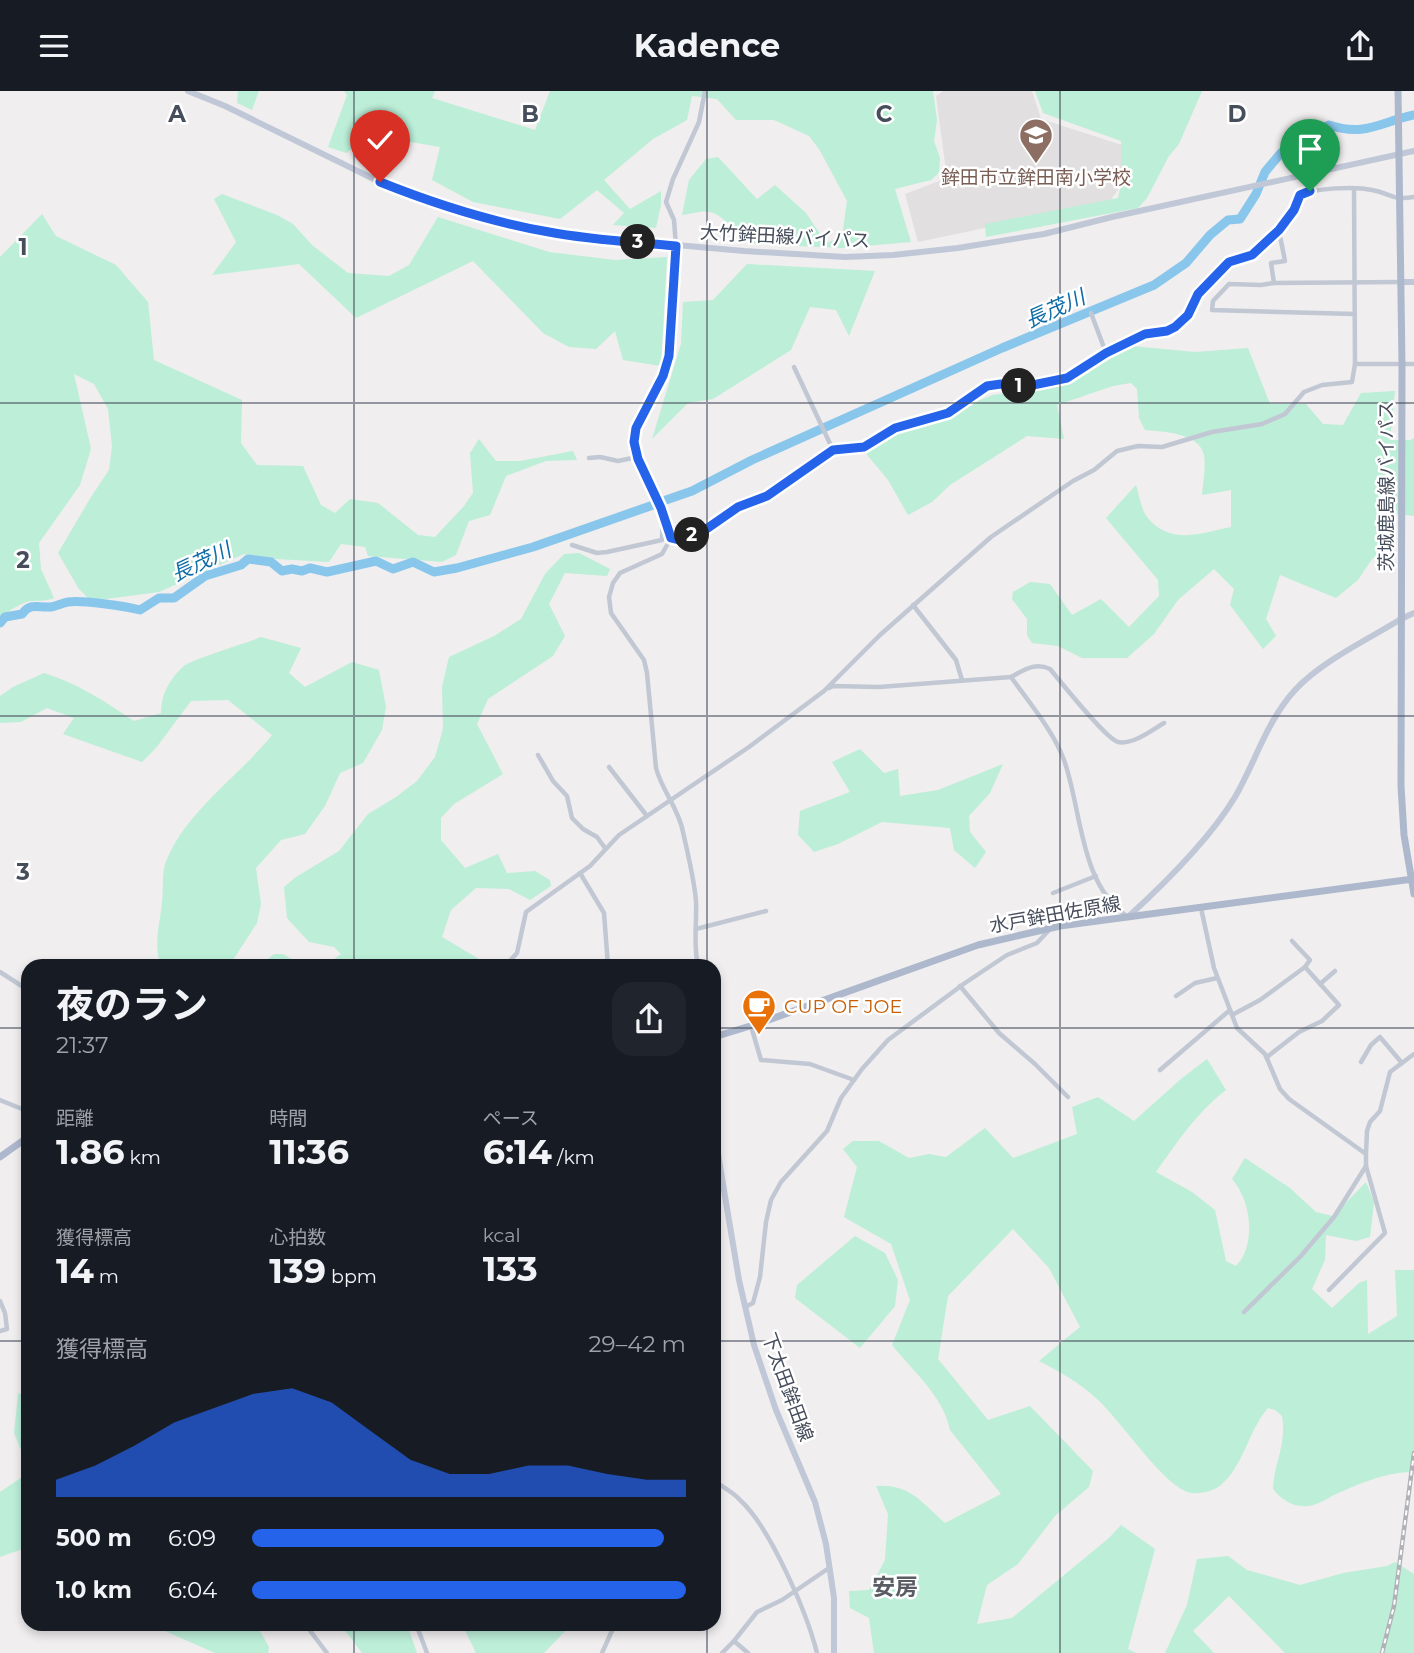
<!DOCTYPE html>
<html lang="ja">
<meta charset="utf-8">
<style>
body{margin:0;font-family:Montserrat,"Noto Sans JP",sans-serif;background:#20242c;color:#f1f3f6;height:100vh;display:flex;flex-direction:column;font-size:26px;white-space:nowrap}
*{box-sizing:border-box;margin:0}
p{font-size:23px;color:#9ea1a6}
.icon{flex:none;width:38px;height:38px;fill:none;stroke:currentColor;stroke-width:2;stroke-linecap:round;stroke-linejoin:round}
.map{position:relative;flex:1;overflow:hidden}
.panel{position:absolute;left:21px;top:868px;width:700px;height:672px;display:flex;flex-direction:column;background:#171b24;border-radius:21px;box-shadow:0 4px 10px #0003}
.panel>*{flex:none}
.pin{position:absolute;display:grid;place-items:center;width:60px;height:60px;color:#fff;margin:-72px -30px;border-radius:50% 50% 50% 0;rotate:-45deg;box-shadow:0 0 7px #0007}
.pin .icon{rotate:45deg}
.km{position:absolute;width:35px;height:35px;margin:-18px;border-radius:50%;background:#222;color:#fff;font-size:19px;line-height:35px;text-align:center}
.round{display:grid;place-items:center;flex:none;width:74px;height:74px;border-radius:21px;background:#20242c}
.head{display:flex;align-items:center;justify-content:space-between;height:119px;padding:0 35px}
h1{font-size:38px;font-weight:700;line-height:52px}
.stats{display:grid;grid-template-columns:repeat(3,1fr);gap:10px;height:119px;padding:7px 35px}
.stats div{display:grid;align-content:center}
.stats b{font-size:35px;font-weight:700}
.stats small{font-size:19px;font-weight:400}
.stats p{font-size:19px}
.chart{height:196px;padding:14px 35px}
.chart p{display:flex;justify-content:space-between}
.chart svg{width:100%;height:126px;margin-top:7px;fill:#2563eb;opacity:.7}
ul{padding:0 35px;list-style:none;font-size:23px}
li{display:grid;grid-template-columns:112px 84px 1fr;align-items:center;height:52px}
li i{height:18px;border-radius:9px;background:#2563eb}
header{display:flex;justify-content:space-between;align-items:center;height:91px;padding:0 35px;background:#171b24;font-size:32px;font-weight:700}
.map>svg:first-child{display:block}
</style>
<header><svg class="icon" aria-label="menu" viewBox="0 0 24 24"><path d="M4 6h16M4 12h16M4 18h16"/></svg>Kadence<svg class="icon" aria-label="share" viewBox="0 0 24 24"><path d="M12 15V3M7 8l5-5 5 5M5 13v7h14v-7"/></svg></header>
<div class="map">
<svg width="1414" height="1562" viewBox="0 0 1414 1562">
<rect width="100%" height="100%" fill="#f0eeee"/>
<!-- education -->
<path fill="#e1dfe0" d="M943,0h89l9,28 81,26 7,30 -20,27 -191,40 -13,-48 42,-16 -11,-82z"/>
<!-- green -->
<g fill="#bceed8">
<path d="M238,0h21l-7,19 -15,-7z"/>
<path d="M344,0h91l-3,7 103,32 15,-39h383l4,29 -3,21 6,17 -1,15 -8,7 -36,9 16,53 -69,6 -86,-4c-18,-6 -28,-27 -46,-32 -8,-2 -20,2 -28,3l7,-35 17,-21 12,-2 39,42 18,-14 31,28 20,30 16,-6 5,-36 -28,-52 -10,-13 -35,-16h-38l-19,-21 -25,-3 -5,24 -34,19 -49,41 26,29 31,-18v14l-5,23 -43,-3 11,-12 -27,-23 -37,29 -87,-17 -41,-22 8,-33 -58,-10 -18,3 -18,13 -18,-6 19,-52z"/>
<path d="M1035,0h167l-23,53 -10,12 -22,42 -9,10 -152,29 -1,-13 133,-26 4,-19 -1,-38 -78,-28z"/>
<path d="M222,103l55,21 16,9 19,21 36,28 41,3 20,-11 29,-48 111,35 66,8 52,-3 -6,109 -38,-6 -8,-29 -19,18 -27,-2 -26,-14 -70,-72 -117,57 -57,-54 -87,11 24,-33 -22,-43z"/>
<path d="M42,123l14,22 60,29 32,37 6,58 88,40 -1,43 16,22 46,1 18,39 14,8 15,-14 28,4 40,32 17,2 29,-31 9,-13 -3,-40 9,-14 17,22h24l53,-10 4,9 -31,1 -40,15 -16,39 -21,6 -13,34 -14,7 -74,-6 -3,-9 -24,-3 -12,18 -53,-3 -32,-5 -85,38 -68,9 -12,-12 -21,-36 33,-56 18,-27 3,-24 -4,-37 -14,-25 -20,-10 17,75 -11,36 -41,58 2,26 13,29c-11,4 -13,2 -23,3 -6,0 -27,12 -31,17v-361z"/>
<path d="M747,173l128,7 -26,65 -13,-26 -26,-3 -19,43 -78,49 -25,4 -36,36 29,-95 2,-42 30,-2z"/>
<path d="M1132,255l63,6 53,-4 22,56h36l17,20 20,1 18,-32 34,-2 -5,49h20l4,-2v78l-26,-3 -1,36 -15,10 -14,21 -22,18 -56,-23 -14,44 10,17 -13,13 -33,-44 4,-16 -20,-20 -36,31 -24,34 -27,24h-45l-24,-12 -26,-3 -5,-8v-16l-15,-20 1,-7 17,-10 20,2 22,31 29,-16 28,28 30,-31 -1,-16 -52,-62 30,-33c3,10 5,24 11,32 23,29 54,16 84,10v-37l-29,5c1,-12 4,-28 2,-40 -5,-23 -41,-23 -59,-25l-6,-12 -2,-29 -6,-6 -18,3 -56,19 7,34 -37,-3 -77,49 -18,17 -24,13 -20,-35 -25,-30 14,-5 6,-8 38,-14 30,-5 24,-16 18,-7 42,-6 41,-10 25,-17z"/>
<path d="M579,462l31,16 -3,7 -42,-3 -16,31 16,32 -12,20 -65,43 -11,25 26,50 -49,30 -13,14v22l24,28 33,-14 9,19 28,-2 15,9 1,6 -21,14 -21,-11 -33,-1 -25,22 -9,27 37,22 21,2 -3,5h-172l16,-12 -7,-7 -25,-5 -22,-24 -3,-31 12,-10 43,-26 29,-37 28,-17 21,-16 18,-24 8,-28 -1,-42 7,-30 45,-21 27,-17 24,-45 19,-20z"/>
<path d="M261,546l40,11 -12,25 16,14 47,-25 27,8 7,37 -4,23 -19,33 -23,10 -15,33 -20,28 -24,6 -25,28 5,36 -4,19 -28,43h-68c-8,-23 -1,-41 1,-64 2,-13 -1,-31 5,-43 21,-49 72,-83 105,-124l-44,-35 -37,1 -35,47 -14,14 -79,-28 11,-16 -27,-10 -26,14 -21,1v-27l13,-9 31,-14c33,10 62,29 90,48l27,-8c0,-19 9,-35 23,-47 9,-7 63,-23 77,-29z"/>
<path d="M860,658l24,24 14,-4 2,27 38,-6 65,-26 -13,29 -21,23 1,16 16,20 -11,16 -21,-18 -4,-22 -68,-6 -44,22 -24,8 -16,-17 2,-24 50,-19 -18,-30z"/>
<path d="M274,863h9l19,12h-43z"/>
<path d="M1207,968l19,31c-29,22 -49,52 -70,82l36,20 23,18 11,51 10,5c21,-22 15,-66 -4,-87l13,-21 45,30 26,24 17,4 33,-34 8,20 -4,35 -14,4 -30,-6 -1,25 -13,29 20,19 27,-25 8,-3 1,54 29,-18 -2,-46h19v203c-18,-5 -61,13 -78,21 -7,3 -13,8 -20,10 -17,6 -32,-1 -43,-15 1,-28 14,-43 9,-73l-7,-6 -7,-2c-20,23 -24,57 -47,77 -9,7 -26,11 -36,6 -26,-12 -64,-70 -88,-92 -17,-16 -38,-28 -58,-38l41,-34 -31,-59 -36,-39 -65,67 -10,63 50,61 42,-14 63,65 -4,16 -34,29 -37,48 -31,21 -10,39 35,-6 97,-80 12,-13 34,24 -27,100 8,4h-262l-5,-35 -19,-10 -1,-17 20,-1 16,-30 3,-46 -12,-28c34,-2 45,16 69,37l56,-29 -51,-64c-6,-33 -38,-60 -58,-85l18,-45 -19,-56 -47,-27 13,-50 -14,-18 10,-8h26l30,17 20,-4 17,3 39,-29 28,30 64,-24 -5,-27 26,-10 36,24 47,-42z"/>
<path d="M855,1145l30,17 13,27 -3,26 -35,42 -65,-50 2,-13z"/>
<path d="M18,1302l10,4v150l-28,10v-65l25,-17 1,-13 -12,-29z"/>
<path d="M1228,1465l19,14 53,15 43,-12 44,-7 8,-4 19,12v79h-129l-56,-57 -36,35 21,22h-49l22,-48 10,-46z"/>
<path d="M149,1533h107l13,23 -1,6h-53z"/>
<path d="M340,1533h67l10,29h-55z"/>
<path d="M462,1533h43l4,4 4,-4h59l-28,29h-68z"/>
</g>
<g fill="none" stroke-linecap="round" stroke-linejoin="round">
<!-- river -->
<g stroke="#89c6eb" stroke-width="9">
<path d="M666,409l26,-9 60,-31 250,-112 152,-63 32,-22 24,-28 18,-15 12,-1 16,-25 9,-22 15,-18 8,-7 41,-22c36,12 51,-3 85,-10"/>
<path d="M0,532l5,-6 17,-3c9,-12 16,-6 29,-7 6,-1 11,-4 17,-5 14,-2 57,4 72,8l19,-12h15l31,-22 36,-11 7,-6 23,3 11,9 10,-2 10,2 8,-3 17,4 49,-11 17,8 20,-7 21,10 23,-4 76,-21 123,-43"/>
</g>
<!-- street -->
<g stroke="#c1c7d3" stroke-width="4.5">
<path d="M1354,99l1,174h59"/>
<path d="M1279,140l6,30 -14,2 3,20 127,-1"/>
<path d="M1274,192l-13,2 -32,-1 -16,17 -1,9 142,4"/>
<path d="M1091,222l15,40"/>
<path d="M794,276l39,83"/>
<path d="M589,367l11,-1 18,4 19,-4"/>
<path d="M671,447l8,2 23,-8 36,-25 29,-11 66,-46 31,-3 32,-19 52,-15 39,-27 14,-2 27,2 39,-8 39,-25 39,-19 22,-2 8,-5 13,-12 9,-21 32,-32 23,-7 27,-25 15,-20 6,-15c16,-7 55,-9 72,-5 19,3 19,11 42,7"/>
<path d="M572,454l25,8 10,-1 55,-12 1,-23"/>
<path d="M913,514l43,55 6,20"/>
<path d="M1011,586c17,24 43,55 53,83 18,50 15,124 64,157"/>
<path d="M829,597l4,-2 46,1 132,-10c13,-7 24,-15 39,-8 11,13 56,70 68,73 15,3 34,-12 46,-19"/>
<path d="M538,664l15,26 14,15 5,22 11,11 14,8 8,11"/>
<path d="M609,676l38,49"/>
<path d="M580,782l24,40 4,53"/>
<path d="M1053,802l43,-17"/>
<path d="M1201,817l13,60 23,60 28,26 15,35 9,10 77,55v12l-32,51 -34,40 -56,55"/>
<path d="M696,838l70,-18"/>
<path d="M1292,850l18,19 -5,7"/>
<path d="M505,875l12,-13 9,-41 64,-46 29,-31 130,-88 75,-56 56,-56 111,-98 82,-56 21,-11 23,-19 21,-5 24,1 50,-15 50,-8 23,-10 19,-22 18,-7 30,-3 3,-18"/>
<path d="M698,875c-5,-22 -1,-43 -2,-65 -2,-23 -8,-46 -13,-69 -4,-23 -21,-41 -27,-64l-9,-95 -3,-13 -33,-47 -2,-16 4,-14 7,-10 42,-19 9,-16 -10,-30 -23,-49 -4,-18 2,-13 27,-52 6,-20 7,-110 -2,-26 -8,-18 7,-23 26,-57 6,-31"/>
<path d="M0,881l28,18"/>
<path d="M1320,893l15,-13"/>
<path d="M960,895l39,47 36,31 33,33"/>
<path d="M1176,905l19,-13 22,-5"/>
<path d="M1232,924l28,-15 45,-33 34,38 -17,16 -23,11 -32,25"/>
<path d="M751,935l10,34 49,4 44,16"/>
<path d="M1361,971l10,-17 9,-8 22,26"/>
<path d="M1160,979l70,-60"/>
<path d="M0,1009l22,9 6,6"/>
<path d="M1366,1062l1,-22 3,-9 10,-11 10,-39 24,-18"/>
<path d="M1329,1199l56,-57 -19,-67"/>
<path d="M0,1210l5,12 2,16 -7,2"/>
<path d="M745,1216l8,-4 7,-26 6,-55 5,-22 10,-18 46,-51 14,-33 21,-29 26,-29 77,-57 42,-28 30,-12 13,-14"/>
<path d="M714,1390c9,6 19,11 26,19 30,27 67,113 77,153"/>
<path d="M305,1533l22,29"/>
<path d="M416,1533l11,29"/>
<path d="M734,1550l14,12"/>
<path d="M602,1562l13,-29"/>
<path d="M722,1562l12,-12 23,-29 25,-12 47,-32"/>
</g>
<!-- secondary -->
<g stroke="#c0c7d7" stroke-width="6">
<path d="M188,0l37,15 155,76 54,21 54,16 98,18 158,14 101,6 48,-2 65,-7 86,-14 68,-17 302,-66"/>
<path d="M1401,191h13"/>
<path d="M1128,826c35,-32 83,-80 107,-120 21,-36 31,-75 60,-107 27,-29 72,-50 106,-71l13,-6"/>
<path d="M714,1039l25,150 15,65 22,65 39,92 11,42 8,54v55"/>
</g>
<!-- primary -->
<g stroke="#adb8cd" stroke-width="7">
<path d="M1398,0l4,273 -1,422 3,49 10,59"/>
<path d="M714,946l46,-14 218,-78 82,-19 353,-47"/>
<path d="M0,1066l28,-20"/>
</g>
<!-- rail casing -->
<g stroke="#b0b2b8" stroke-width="4.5">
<path id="rail" d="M1382,1562l12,-47 20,-153"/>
</g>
<!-- rail -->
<use href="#rail" stroke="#fff" stroke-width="2" stroke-dasharray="5" stroke-linecap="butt"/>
</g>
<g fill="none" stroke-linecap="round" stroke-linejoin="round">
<!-- route casing -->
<g stroke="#fff" stroke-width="14">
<path id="route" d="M380,91c55,22 111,40 169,50 42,8 85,10 127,14l-7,110 -6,20 -27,52 -2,14 4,17 23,49 10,30 8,2 23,-8 36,-25 29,-11 66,-46 31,-3 31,-19 53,-15 39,-27 14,-2 27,2 39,-8 39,-25 39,-19 22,-3 8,-4 13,-12 10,-21 31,-32 23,-7 27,-25 15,-20 6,-15 10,-4"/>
</g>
<!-- route -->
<use href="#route" stroke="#2563eb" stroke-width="9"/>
</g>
<!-- grid -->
<path fill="none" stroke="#464d5b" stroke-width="2" stroke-opacity="0.55" d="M354,0v875M707,0v875M1060,0v1562M0,312h1414M0,625h1414M0,937h28M714,937h700M0,1250h28M714,1250h700M354,1533v29M707,1533v29"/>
<!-- icons -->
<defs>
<g id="school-pin" transform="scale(1.75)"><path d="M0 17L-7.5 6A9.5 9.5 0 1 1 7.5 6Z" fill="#8d6e63" stroke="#fff"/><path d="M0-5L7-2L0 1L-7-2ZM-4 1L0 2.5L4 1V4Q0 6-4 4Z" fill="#fff"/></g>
<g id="cafe-pin" transform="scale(1.75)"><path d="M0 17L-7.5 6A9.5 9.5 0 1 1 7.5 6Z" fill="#e8710a" stroke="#fff"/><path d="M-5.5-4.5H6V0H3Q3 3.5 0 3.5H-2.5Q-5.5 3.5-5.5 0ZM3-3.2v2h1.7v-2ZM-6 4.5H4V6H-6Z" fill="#fff"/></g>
</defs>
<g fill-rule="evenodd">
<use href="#school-pin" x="1036" y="44"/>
<use href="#cafe-pin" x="759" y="915"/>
</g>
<g text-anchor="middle" stroke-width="5" stroke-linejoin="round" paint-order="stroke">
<!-- education labels -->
<g font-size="19" fill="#785e54" stroke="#fff">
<text x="1036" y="93">鉾田市立鉾田南小学校</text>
</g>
<!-- street labels -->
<g font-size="19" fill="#464d5b" stroke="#fff">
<text transform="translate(785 145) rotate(3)" y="7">大竹鉾田線バイパス</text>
<text transform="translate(1386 395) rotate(-90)" y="7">茨城鹿島線バイパス</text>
<text transform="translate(1055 823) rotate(-10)" y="7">水戸鉾田佐原線</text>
<text transform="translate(788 1296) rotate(70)" y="7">下太田鉾田線</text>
</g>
<!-- food labels -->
<g font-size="19" fill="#c56008" stroke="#fff" text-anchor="start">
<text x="784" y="922">CUP OF JOE</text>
</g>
<!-- water labels -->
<g font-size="21" font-style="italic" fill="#0e6ca6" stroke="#fff">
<text transform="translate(1055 218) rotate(-24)" y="7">長茂川</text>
<text transform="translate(201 471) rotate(-25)" y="7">長茂川</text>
</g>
<!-- quarter labels -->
<g font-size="23" font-weight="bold" fill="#5a5d63" stroke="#fff">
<text x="895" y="1504">安房</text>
</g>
</g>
<g font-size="23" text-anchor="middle" font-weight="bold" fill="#464d5b" stroke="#fff" stroke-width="5" stroke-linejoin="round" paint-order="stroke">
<text x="177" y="31">A</text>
<text x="530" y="31">B</text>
<text x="884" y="31">C</text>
<text x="1237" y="31">D</text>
<text x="23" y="164">1</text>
<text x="23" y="477">2</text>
<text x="23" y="789">3</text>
</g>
</svg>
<div class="pin" style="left:1310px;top:100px;background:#1e9e55"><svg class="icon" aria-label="arrive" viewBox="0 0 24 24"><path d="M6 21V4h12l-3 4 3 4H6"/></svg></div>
<div class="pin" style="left:380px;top:91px;background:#d93025"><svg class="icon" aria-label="check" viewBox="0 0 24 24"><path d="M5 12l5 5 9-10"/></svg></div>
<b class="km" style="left:1019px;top:295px">1</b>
<b class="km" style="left:692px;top:444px">2</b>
<b class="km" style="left:638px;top:151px">3</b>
<section class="panel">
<div class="head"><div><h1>夜のラン</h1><p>21:37</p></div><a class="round"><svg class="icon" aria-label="share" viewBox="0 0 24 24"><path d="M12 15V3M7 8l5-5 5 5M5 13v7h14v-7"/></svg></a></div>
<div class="stats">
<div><p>距離</p><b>1.86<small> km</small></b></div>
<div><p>時間</p><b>11:36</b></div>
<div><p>ペース</p><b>6:14<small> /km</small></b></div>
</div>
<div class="stats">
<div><p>獲得標高</p><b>14<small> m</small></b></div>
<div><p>心拍数</p><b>139<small> bpm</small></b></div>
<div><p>kcal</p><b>133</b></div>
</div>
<div class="chart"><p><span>獲得標高</span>29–42 m</p>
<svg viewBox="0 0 160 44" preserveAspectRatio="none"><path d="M0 44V38L10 33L20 26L30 18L40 13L50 8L60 6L70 11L80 21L90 31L100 36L110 36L120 33L130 33L140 36L150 38L160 38V44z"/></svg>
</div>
<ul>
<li><b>500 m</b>6:09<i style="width:95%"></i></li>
<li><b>1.0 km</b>6:04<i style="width:100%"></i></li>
</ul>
</section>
</div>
